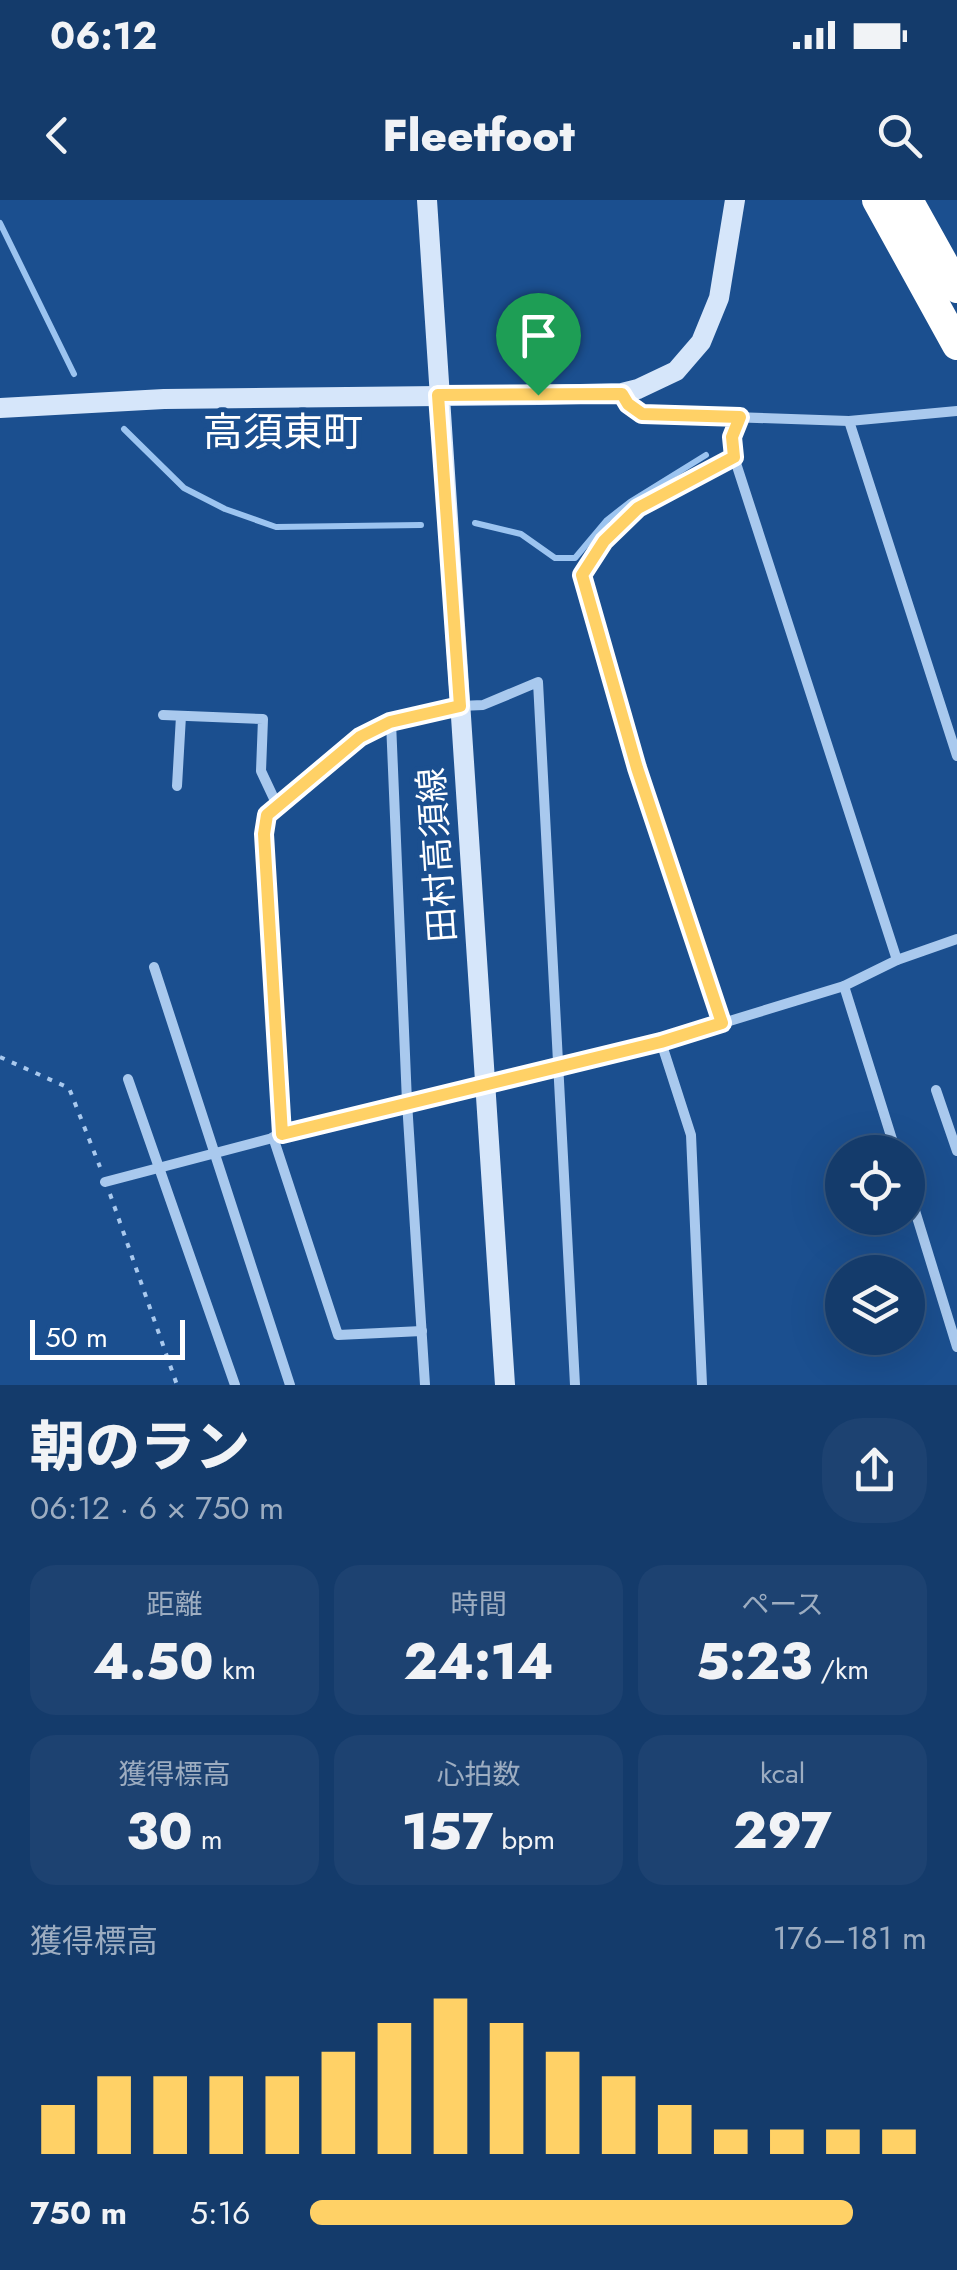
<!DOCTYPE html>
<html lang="ja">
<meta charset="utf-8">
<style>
body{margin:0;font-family:Jost,"Noto Sans JP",sans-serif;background:#1d4271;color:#f1f3f6;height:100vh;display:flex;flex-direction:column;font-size:38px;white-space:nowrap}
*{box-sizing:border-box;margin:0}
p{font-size:32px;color:#9dadc1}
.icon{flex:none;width:55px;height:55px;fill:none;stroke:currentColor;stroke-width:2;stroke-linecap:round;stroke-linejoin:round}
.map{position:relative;height:1185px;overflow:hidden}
.panel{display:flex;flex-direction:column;background:#143b6b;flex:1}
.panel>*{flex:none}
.buttons{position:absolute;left:825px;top:935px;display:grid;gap:20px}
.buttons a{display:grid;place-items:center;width:100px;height:100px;border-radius:50%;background:#143b6b;box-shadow:0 10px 40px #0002,0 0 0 2px #33557e;font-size:50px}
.scale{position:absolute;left:30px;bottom:25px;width:155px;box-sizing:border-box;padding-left:10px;border:5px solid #fff;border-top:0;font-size:28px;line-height:35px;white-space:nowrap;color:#fff;-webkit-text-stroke:8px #1b4f8f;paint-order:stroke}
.pin{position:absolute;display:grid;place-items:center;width:85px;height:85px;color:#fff;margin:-102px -42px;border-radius:50% 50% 50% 0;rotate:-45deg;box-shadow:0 0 10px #0007}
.pin .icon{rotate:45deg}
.round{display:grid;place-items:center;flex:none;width:105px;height:105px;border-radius:40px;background:#1d4271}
.head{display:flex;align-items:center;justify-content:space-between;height:170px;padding:0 30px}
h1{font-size:55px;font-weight:800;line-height:75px}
.metrics{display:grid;grid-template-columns:repeat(3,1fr);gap:15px;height:170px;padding:10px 30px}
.metrics div{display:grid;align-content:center;border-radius:25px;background:#1d4271;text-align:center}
.metrics b{font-size:50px;font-weight:800}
.metrics small{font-size:28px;font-weight:400}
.metrics p{font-size:28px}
.chart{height:280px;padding:20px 30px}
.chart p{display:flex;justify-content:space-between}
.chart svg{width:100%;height:180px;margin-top:10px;stroke:#ffd166;stroke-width:6}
ul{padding:0 30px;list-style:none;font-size:32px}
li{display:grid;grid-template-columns:160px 120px 1fr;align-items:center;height:75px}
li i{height:25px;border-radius:12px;background:#ffd166}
.status{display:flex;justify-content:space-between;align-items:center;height:70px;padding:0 50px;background:#143b6b;direction:ltr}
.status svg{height:28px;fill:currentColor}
header{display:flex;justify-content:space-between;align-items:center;height:130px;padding:0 30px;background:#143b6b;font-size:45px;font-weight:800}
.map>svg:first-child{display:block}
</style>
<div class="status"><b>06:12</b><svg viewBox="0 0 49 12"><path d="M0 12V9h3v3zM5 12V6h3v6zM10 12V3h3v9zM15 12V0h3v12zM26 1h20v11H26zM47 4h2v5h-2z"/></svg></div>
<header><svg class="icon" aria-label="back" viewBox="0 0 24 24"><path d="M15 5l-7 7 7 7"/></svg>Fleetfoot<svg class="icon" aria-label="search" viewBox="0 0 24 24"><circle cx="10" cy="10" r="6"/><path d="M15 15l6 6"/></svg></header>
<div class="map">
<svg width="957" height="1185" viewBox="0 0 957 1185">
<rect width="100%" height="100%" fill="#1b4f8f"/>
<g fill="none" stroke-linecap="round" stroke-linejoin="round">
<!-- stream -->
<g stroke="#9cc4f0" stroke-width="6">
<path d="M0,23l74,151"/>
<path d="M124,229l60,59 41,21 51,18 145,-2"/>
<path d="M475,323l46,11 34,24h20l32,-38 23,-18 76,-47"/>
</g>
<!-- path -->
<g stroke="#a9c9ee" stroke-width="4" stroke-dasharray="5 8" stroke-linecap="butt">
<path d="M0,857l69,31 31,79"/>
<path d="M110,994l67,191"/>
</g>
<!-- street -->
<g stroke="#a9c9ee" stroke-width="10">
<path d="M622,194l20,20 207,7 108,-10"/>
<path d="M740,217l-8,20 2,20 163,503"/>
<path d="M849,221l108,335"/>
<path d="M163,515l100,4 -2,52 16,34"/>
<path d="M391,522l16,380 18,283"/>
<path d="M177,586l4,-70"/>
<path d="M154,767l136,418"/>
<path d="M844,786l52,166"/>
<path d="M722,823l-85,-255 -56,-193 23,-34 34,-33 96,-51"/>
<path d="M661,842l30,93 11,250"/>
<path d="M128,879l107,306"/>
<path d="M936,890l21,61"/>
<path d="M282,934l-18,-299 3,-20 93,-78 49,-20 51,-11 23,-1 55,-23 37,703"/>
<path d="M273,937l65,198 84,-4"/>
<path d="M105,982l381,-100 175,-40 183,-56 53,-26 60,-21"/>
<path d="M908,988l49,159"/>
</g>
<!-- secondary -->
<g stroke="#d6e6fa" stroke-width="20">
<path d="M427,0l78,1185"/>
<path d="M0,208l164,-9 375,-4 83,-2 16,-4 38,-18 25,-29 18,-44 16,-98"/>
</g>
<!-- highway -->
<g stroke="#fff" stroke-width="30">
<path d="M877,0l80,145"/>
<path d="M908,0l49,88"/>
</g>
</g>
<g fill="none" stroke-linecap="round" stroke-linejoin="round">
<!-- route casing -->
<g stroke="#fff" stroke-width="20">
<path id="route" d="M622,194l6,10 14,10 98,3 -8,20 2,20 -96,51 -34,33 -22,34 55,193 85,255 -61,19 -379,92 -18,-300 3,-19 93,-78 30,-15 70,-16 -22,-311z"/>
</g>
<!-- route -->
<use href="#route" stroke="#ffd166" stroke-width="12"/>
</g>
<g text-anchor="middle" stroke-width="10" stroke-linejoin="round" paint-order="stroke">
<!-- street labels -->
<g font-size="35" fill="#fff" stroke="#1b4f8f">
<text transform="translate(437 655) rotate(-94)" y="12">田村高須線</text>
</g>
<!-- quarter labels -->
<g font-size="40" fill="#fff" stroke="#1b4f8f">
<text x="283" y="246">高須東町</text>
</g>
</g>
</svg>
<div class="buttons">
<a><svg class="icon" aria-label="locate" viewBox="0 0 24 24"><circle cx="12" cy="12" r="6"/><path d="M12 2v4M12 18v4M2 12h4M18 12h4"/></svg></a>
<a><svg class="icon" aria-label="layers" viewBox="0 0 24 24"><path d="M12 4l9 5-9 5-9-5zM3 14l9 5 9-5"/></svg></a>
</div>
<div class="scale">50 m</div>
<div class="pin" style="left:538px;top:195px;background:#1e9e55"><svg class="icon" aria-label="arrive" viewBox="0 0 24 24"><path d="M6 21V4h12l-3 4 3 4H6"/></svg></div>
</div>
<section class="panel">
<div class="head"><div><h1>朝のラン</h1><p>06:12 · 6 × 750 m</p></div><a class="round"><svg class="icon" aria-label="share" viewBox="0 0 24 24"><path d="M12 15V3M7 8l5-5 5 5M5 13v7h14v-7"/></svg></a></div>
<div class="metrics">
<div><p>距離</p><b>4.50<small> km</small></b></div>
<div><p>時間</p><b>24:14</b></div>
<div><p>ペース</p><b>5:23<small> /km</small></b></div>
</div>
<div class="metrics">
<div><p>獲得標高</p><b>30<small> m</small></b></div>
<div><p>心拍数</p><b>157<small> bpm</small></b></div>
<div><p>kcal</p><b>297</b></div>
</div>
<div class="chart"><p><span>獲得標高</span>176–181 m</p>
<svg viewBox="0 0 160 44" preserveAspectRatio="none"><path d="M5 44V32M15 44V25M25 44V25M35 44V25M45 44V25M55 44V19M65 44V12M75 44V6M85 44V12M95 44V19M105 44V25M115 44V32M125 44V38M135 44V38M145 44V38M155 44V38"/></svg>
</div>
<ul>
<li><b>750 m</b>5:16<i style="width:88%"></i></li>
</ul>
</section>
